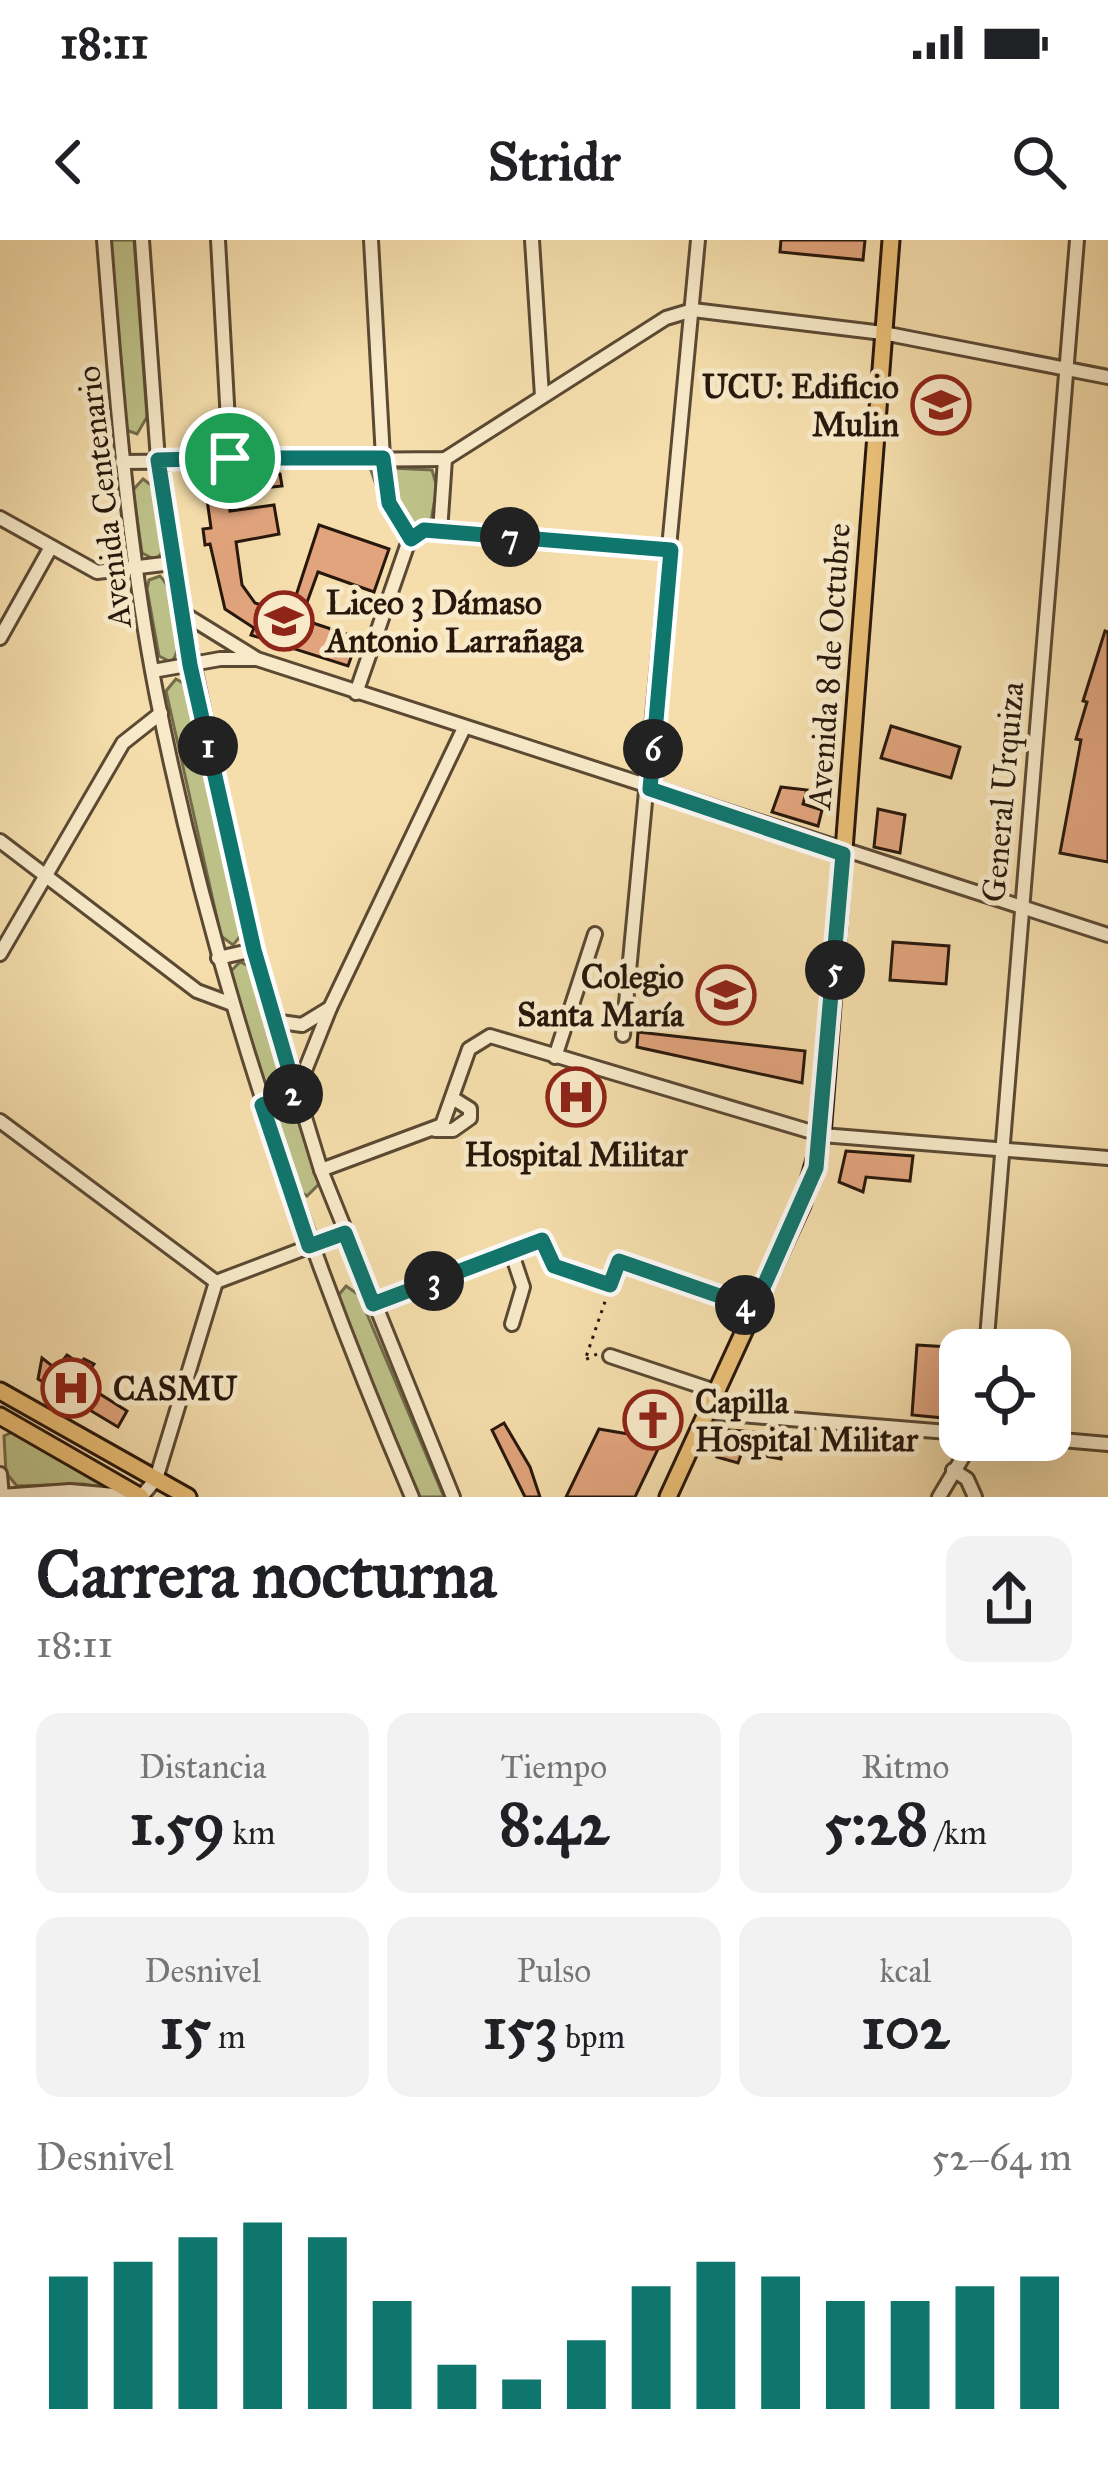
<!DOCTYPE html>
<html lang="es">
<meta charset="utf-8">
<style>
body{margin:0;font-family:"IM FELL Great Primer",serif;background:#f2f2f2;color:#202124;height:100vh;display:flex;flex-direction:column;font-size:45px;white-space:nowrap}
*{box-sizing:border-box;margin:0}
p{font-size:39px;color:#757577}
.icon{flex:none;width:66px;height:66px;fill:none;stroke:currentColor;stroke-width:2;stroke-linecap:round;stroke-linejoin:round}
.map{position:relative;height:1257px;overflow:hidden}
.details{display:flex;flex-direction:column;background:#fff;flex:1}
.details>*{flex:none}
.fabs{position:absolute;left:939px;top:1089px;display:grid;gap:24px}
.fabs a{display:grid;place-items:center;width:132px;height:132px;border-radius:24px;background:#fff;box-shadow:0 12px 48px #0002;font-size:60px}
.pin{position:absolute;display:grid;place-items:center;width:102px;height:102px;color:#fff;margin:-51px;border:6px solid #fff;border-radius:50%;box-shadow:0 3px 12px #0007}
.km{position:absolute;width:60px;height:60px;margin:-30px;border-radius:50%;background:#222;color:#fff;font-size:33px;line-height:60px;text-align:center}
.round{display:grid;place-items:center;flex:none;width:126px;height:126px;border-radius:24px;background:#f2f2f2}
.headline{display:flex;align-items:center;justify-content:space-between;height:204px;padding:0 36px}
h1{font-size:66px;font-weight:700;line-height:90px}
.figures{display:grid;grid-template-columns:repeat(3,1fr);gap:18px;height:204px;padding:12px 36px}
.figures div{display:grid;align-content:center;border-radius:24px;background:#f2f2f2;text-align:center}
.figures b{font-size:60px;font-weight:700}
.figures small{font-size:33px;font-weight:400}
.figures p{font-size:33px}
.chart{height:336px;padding:24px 36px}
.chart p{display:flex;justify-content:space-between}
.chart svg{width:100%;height:216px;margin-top:12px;stroke:#0f766e;stroke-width:6}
.status{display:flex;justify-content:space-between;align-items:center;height:84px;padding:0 60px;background:#fff;direction:ltr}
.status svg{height:33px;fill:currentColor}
header{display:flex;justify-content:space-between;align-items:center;height:156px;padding:0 36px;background:#fff;font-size:54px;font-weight:700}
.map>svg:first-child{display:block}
</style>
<div class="status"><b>18:11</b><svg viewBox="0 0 49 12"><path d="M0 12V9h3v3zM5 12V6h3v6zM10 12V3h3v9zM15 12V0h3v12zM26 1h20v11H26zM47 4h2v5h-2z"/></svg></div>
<header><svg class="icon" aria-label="back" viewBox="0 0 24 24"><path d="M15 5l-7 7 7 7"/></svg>Stridr<svg class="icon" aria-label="search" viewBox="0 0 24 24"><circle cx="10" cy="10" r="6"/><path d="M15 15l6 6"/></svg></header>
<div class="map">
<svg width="1108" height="1257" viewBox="0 0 1108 1257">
<rect width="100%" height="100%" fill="#f5deac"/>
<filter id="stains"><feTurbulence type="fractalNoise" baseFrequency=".00167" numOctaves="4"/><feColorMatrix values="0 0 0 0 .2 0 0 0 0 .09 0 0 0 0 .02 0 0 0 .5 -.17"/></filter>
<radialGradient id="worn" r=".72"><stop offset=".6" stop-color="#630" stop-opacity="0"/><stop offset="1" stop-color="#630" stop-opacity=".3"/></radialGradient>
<!-- green -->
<g fill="#bdc188" stroke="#726c4a" stroke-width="3">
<path d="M111,0h23l13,177 -10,17 -11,-4 -3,-8z"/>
<path d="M370,227l62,3 5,17 -6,34 -28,13 -14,-11z"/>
<path d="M143,239l12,9 9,62 -8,10 -14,-7 -9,-63z"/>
<path d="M160,336c15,14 27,72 11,86l-12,-6 -12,-67 2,-9z"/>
<path d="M176,439l9,5 58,249 -10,12 -12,-9 -55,-245z"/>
<path d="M240,722l12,5 32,110 -9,13 -13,-8 -31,-111z"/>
<path d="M289,869l7,5 23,70 -12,12 -9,-6 -23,-69z"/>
<path d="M346,1046l13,9 85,202h-25l-82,-200z"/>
<path d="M13,1192l101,58 -31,-6 -66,2 -11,-13 -2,-37z"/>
</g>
<!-- building -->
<g fill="#e1a47d" stroke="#28170c" stroke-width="3">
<path d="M781,0h84l-2,20 -83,-8z"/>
<path d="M239,234h41l2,12 -55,6 3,19 44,-6 5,29 -43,8 6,43 13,18 35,11 29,-89 70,24 -15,43 -56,-20 -17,47 57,19 -10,28 -97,-31 3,-7 -29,-19 -15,-65 -5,1 -2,-16 8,-1 -7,-50z"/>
<path d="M1105,391l3,1v230l-48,-9 21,-113 -5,-1 11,-37 -4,-1z"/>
<path d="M891,486l69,21 -9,31 -70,-20z"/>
<path d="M781,547l26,3 -4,14 19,6 -4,16 -46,-14z"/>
<path d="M878,569l27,6 -5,38 -26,-6z"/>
<path d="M893,702l56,4 -3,38 -56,-4z"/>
<path d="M638,792l167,19 -3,32 -165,-36z"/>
<path d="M846,911l67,5 -3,25 -44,-4 -3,15 -24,-10z"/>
<path d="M917,1105l32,2 -5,71 -32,-3z"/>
<path d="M67,1115l13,9 4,-5 10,5 -13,18 46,29 -9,16 -80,-48 4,-21 14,11z"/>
<path d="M504,1183l26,44 10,30h-15l-33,-67z"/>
<path d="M599,1189l35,6 25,12 -24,50h-69z"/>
<path d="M729,1190l54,4 -2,25 -39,-7 -4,11 -21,-6z"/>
</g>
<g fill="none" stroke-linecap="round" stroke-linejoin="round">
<!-- minor casing -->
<g stroke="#5b4934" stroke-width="18">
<g id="minor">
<path d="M104,0c12,151 23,303 52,452 55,279 145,545 256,805"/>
<path d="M142,0l16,220 14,103 82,387 67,220 132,327"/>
<path d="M218,0l12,218"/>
<path d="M371,0l12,218"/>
<path d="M532,0l10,156"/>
<path d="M122,222l323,-3 221,-141 27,-8 190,23 225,44"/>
<path d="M0,278l97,54 75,-9"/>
<path d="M440,292l231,18"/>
<path d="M181,372l76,47 851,276"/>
<path d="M0,398l51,-91"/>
<path d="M153,431l67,-12h36"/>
<path d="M356,453l51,-147 14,-15 19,1 5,-73"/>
<path d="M0,601l197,150 35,13"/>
<path d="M0,714l123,-211 38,-30"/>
<path d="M218,718l36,-8"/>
<path d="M273,781l29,4 28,-17"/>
<path d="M623,795l75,-795"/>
<path d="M555,817l40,-123"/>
<path d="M262,865l34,-12 34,-85 134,-280"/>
<path d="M0,881l216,161"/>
<path d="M435,890h18l17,-12v-9l-16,-10"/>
<path d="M321,930l121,-45 27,-76 21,-13 332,99 286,23"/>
<path d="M216,1042l129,-49"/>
<path d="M373,1064l138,-53 12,36 -11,37"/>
<path d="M986,1110l91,-1110"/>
<path d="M610,1116l105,35"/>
<path d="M705,1172l255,21"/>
<path d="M1050,1199l58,5"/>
<path d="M953,1230l14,9 8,18"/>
<path d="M0,1234l2,23"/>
<path d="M0,1256l70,-5 66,6"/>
<path d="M141,1257l15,-18 60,-197"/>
<path d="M939,1257l34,-57"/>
</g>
</g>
<!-- major casing -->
<g stroke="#28170c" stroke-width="21">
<g id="major">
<path d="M0,1151l188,106"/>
<path d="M0,1176l141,81"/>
<path d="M668,1257l134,-292 20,-70 69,-895"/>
</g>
</g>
<!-- path -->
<g stroke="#28170c" stroke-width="3" stroke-dasharray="3 6" stroke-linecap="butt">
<path d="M385,230l4,33 16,23"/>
<path d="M524,1006l18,-6 12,26 55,19"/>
<path d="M597,1114l-12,6 34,-99 123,42"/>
</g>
<!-- minor -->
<use href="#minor" stroke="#f8eac9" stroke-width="12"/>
<!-- major -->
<use href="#major" stroke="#eabf76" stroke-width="15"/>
</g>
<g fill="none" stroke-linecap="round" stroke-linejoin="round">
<!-- route casing -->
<g stroke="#fff" stroke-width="24">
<path id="route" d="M230,218h153l6,45 22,36 13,-9 247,20 -21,239 193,65 -27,314 -62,140 -135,-47 -9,24 -56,-19 -12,-26 -169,64 -28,-71 -36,13 -47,-141 34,-11 -42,-144 -64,-285 -32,-205z"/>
</g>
<!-- route -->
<use href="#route" stroke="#0f766e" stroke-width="15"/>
</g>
<!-- icons -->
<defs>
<g id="university-ring" transform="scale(3)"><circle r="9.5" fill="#f8eac9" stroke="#8f2418" stroke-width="1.5"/><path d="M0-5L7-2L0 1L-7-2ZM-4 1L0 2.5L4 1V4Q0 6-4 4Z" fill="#8f2418"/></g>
<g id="school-ring" transform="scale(3)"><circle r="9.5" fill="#f8eac9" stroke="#8f2418" stroke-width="1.5"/><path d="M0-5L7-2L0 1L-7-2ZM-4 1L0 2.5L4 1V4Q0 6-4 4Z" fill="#8f2418"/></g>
<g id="hospital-ring" transform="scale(3)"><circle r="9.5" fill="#f8eac9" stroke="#8f2418" stroke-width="1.5"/><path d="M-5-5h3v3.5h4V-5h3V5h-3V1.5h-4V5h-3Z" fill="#8f2418"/></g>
<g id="church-ring" transform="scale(3)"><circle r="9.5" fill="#f8eac9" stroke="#8f2418" stroke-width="1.5"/><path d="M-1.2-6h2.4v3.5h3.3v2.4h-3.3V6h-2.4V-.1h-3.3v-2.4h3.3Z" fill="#8f2418"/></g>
</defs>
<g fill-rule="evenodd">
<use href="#university-ring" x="941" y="165"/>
<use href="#school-ring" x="284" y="381"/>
<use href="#school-ring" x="726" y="755"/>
<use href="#hospital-ring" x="576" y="857"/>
<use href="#hospital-ring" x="71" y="1148"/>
<use href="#church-ring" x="653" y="1180"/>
</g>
<g text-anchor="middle" stroke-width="10" stroke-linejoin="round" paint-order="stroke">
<!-- poi labels -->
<g font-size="33" font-weight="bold" fill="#28170c" stroke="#f8eac9" text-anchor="start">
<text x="899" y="158" text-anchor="end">UCU: Edificio<tspan x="899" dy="38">Mulin</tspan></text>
<text x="326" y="374">Liceo 3 Dámaso<tspan x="326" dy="38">Antonio Larrañaga</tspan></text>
<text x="684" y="748" text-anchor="end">Colegio<tspan x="684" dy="38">Santa María</tspan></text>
<text x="576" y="926" text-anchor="middle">Hospital Militar</text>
<text x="113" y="1160">CASMU</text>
<text x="695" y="1173">Capilla<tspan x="695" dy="38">Hospital Militar</tspan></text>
</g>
<!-- street labels -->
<g font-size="33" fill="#28170c" stroke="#f8eac9">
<text transform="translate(103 257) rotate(-97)" y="12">Avenida Centenario</text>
<text transform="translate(828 426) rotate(-86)" y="12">Avenida 8 de Octubre</text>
<text transform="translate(1002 552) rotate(-85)" y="12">General Urquiza</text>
</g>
</g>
<rect width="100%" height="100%" filter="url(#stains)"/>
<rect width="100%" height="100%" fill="url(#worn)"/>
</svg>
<div class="fabs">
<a><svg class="icon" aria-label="locate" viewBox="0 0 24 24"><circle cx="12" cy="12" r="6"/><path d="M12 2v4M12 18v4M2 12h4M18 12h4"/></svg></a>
</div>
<div class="pin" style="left:230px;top:218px;background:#1e9e55"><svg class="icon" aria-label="arrive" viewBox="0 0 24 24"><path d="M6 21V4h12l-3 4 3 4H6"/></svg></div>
<b class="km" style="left:208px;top:506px">1</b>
<b class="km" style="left:293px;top:854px">2</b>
<b class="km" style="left:434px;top:1041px">3</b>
<b class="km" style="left:745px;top:1065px">4</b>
<b class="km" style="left:835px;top:730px">5</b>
<b class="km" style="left:653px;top:509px">6</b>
<b class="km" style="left:510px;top:297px">7</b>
</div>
<section class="details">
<div class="headline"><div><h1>Carrera nocturna</h1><p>18:11</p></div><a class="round"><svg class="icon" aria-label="share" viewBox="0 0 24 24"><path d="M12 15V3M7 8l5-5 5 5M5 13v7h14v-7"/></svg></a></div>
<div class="figures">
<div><p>Distancia</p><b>1.59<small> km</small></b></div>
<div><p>Tiempo</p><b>8:42</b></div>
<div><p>Ritmo</p><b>5:28<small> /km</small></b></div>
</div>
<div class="figures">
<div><p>Desnivel</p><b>15<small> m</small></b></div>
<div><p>Pulso</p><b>153<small> bpm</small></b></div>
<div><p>kcal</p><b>102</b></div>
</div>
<div class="chart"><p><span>Desnivel</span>52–64 m</p>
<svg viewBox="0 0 160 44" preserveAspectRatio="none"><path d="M5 44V17M15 44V14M25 44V9M35 44V6M45 44V9M55 44V22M65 44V35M75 44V38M85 44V30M95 44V19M105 44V14M115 44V17M125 44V22M135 44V22M145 44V19M155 44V17"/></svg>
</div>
</section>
